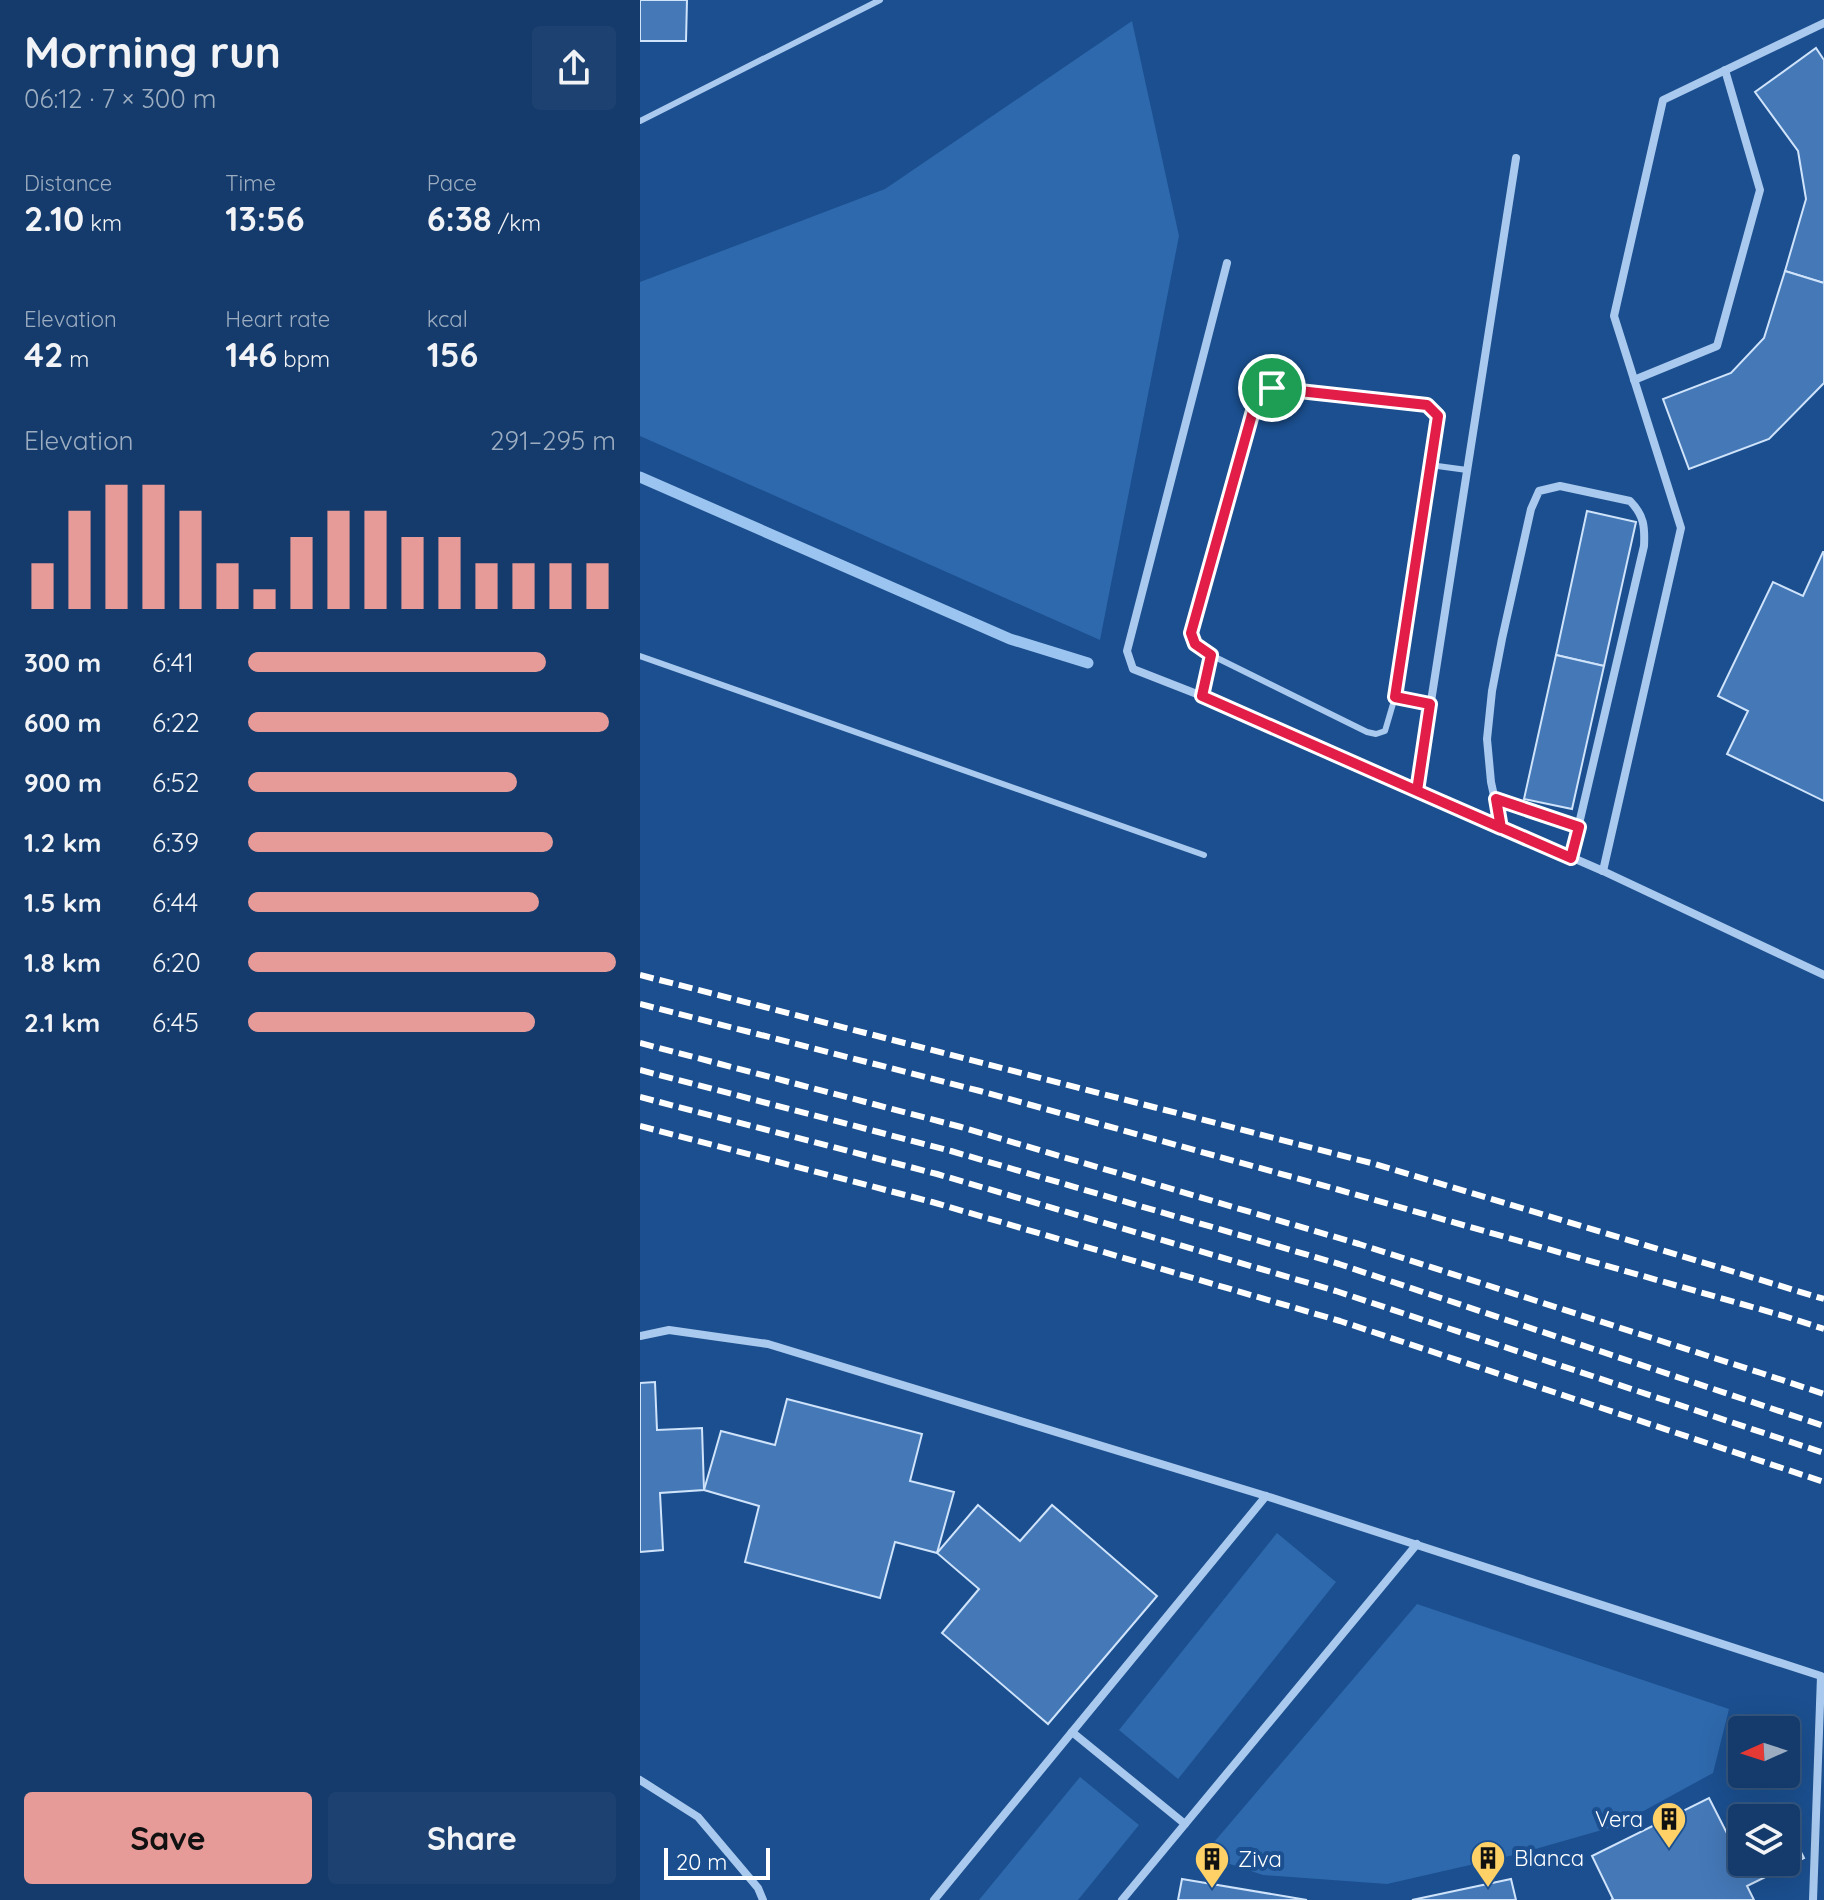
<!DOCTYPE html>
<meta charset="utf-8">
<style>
body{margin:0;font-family:Quicksand,sans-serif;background:#1d4271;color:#f1f3f6;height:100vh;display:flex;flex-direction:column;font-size:30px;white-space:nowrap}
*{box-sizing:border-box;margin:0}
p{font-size:26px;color:#9dadc1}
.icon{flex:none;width:44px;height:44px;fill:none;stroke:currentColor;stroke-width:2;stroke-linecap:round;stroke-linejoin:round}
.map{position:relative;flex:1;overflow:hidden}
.panel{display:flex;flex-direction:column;background:#143b6b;width:640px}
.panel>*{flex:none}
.needle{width:52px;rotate:267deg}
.fabs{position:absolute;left:1088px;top:1716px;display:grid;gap:16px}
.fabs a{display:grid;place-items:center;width:72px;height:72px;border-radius:8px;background:#143b6b;box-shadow:0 8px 32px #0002,0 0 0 2px #33557e;font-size:40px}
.scale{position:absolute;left:24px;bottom:20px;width:106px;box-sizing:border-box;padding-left:8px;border:4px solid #fff;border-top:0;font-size:22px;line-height:28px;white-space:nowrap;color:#fff;-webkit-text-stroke:6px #1b4f8f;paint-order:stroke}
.pin{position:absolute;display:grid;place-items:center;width:68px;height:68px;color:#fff;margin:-34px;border:4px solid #fff;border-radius:50%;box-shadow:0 2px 8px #0007}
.round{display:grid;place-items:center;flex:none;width:84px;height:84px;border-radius:8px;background:#1d4271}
.summary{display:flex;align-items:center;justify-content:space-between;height:136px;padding:0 24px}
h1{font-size:44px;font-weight:800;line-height:60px}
.stats{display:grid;grid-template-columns:repeat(3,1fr);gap:12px;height:136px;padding:8px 24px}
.stats div{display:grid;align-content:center}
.stats b{font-size:34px;font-weight:800}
.stats small{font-size:22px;font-weight:400}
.stats p{font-size:22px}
.chart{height:224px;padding:16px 24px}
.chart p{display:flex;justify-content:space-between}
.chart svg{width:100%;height:144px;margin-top:8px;stroke:#e69b98;stroke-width:6}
.button{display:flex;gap:16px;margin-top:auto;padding:16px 24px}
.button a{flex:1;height:92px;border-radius:8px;background:#e69b98;color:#111;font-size:32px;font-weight:800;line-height:92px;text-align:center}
.button a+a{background:#1d4271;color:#f1f3f6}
ul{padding:0 24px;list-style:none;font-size:26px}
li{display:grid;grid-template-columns:128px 96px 1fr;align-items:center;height:60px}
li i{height:20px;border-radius:10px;background:#e69b98}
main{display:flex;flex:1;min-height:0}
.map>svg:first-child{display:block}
</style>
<main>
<section class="panel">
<div class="summary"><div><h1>Morning run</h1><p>06:12 · 7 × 300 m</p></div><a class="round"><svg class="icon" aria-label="share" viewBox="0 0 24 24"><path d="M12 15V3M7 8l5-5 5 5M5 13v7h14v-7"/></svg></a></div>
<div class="stats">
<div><p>Distance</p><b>2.10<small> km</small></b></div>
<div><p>Time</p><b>13:56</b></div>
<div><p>Pace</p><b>6:38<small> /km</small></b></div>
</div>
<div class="stats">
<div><p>Elevation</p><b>42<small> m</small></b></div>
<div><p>Heart rate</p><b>146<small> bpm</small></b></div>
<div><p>kcal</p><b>156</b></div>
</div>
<div class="chart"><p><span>Elevation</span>291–295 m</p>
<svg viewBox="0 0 160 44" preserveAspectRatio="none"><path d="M5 44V30M15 44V14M25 44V6M35 44V6M45 44V14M55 44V30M65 44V38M75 44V22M85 44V14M95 44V14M105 44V22M115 44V22M125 44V30M135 44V30M145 44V30M155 44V30"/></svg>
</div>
<ul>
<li><b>300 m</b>6:41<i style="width:81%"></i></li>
<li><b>600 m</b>6:22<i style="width:98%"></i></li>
<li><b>900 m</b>6:52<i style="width:73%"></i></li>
<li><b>1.2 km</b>6:39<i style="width:83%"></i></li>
<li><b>1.5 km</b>6:44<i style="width:79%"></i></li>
<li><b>1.8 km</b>6:20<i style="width:100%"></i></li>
<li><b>2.1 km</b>6:45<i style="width:78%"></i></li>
</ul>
<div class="button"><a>Save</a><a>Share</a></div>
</section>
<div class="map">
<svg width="1184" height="1900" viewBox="0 0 1184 1900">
<rect width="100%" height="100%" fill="#1b4f8f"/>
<!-- green -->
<g fill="#2e69ad">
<path d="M492,21l47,215 -79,404 -460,-204v-154l245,-93z"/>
<path d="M637,1533l59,49 -158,197 -59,-49z"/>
<path d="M777,1604l312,105 -16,64 -97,53 -98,28 -131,30 -124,-9 -60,-20z"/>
<path d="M440,1777l59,48 -61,75h-99z"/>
</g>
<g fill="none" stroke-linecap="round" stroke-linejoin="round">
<!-- stream -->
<path stroke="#9cc4f0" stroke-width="11" d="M0,477l370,162 78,24"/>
</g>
<!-- building -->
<g fill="#4478b7" stroke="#cfe3fa" stroke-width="2">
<path d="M0,0h47l-1,41h-46z"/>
<path d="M1176,48l8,12v223l-39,-12 21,-72 -8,-48 -43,-59z"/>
<path d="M1145,271l39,12v100l-55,56 -80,30 -26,-70 68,-26 33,-35z"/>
<path d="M947,511l49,11 -32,144 -48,-11z"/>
<path d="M1183,552h1v249l-97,-47 21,-43 -30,-15 55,-114 30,14z"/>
<path d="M916,655l48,11 -32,143 -48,-10z"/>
<path d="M15,1382l2,48 45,-2 2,62 -44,3 3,57 -23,2v-169z"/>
<path d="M147,1399l135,35 -12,47 44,11 -17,61 -42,-11 -15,56 -135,-36 14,-56 -55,-16 17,-59 54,14z"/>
<path d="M338,1505l42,36 32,-36 105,91 -109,128 -106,-91 37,-44 -42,-36z"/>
<path d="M1069,1798l27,53 6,-3v14h44v-35l2,-1 16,32 -57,28 7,14h-143l2,-1 -21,-43z"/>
<path d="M542,1879l125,21h-129z"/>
<path d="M871,1879l5,21h-104z"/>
</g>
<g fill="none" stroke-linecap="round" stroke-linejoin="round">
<!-- lane -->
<g stroke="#a9c9ee" stroke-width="6">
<path d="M0,121l240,-121"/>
<path d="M790,465l37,5"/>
<path d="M571,655l156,77 9,2 9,-3 10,-34"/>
<path d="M0,656l564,199"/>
<path d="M562,696l9,-41 -16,-11 -4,-11 67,-240 14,-5 155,17 11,11 -43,281 35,7"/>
</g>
<!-- street -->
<g stroke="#a9c9ee" stroke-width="8">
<path d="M587,263l-100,388 6,18 69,27 401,175 221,104"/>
<path d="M994,380l83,-34 43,-156 -35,-120"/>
<path d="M777,791l99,-633"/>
<path d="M856,799l83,28"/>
<path d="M861,828l-10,-46 -4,-43 5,-48 10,-52 29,-130 8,-18 21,-5 70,15c14,14 15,26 14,45l-73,312"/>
<path d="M963,871l78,-343 -67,-212 49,-216 161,-77"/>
<path d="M0,1336l29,-6 99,14 498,152 555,180 -8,224"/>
<path d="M432,1732l113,92"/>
<path d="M0,1780l58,37 60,71 5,12"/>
<path d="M294,1900l332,-404"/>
<path d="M482,1900l295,-356"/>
</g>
<!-- rail -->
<g stroke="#fff" stroke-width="6" stroke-dasharray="14 6" stroke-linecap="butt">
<path d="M0,975l735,189 449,135"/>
<path d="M0,1004l340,87 356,98 448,127 40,13"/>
<path d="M0,1043l321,84 398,117 402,129 63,21"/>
<path d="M0,1070l311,81 388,113 485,162"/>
<path d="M0,1097l297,77 399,117 488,162"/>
<path d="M0,1126l292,76 408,119 484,161"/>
</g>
</g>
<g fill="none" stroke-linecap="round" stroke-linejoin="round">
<!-- route casing -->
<g stroke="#fff" stroke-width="16">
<path id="route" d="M632,388l-14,5 -67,240 4,11 16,11 -9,41 299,132 -5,-29 83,28 -8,31 -154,-67 13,-87 -35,-7 43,-281 -11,-11 -155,-17"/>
</g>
<!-- route -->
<use href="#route" stroke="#e11d48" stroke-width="10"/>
</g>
<!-- icons -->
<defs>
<g id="building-pin" transform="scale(1.8)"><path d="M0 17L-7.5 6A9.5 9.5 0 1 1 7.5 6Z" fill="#ffd166" stroke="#1b4f8f"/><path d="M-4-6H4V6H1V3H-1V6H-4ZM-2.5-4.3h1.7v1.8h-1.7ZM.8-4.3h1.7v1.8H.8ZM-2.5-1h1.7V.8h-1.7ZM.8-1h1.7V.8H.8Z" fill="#111"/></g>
</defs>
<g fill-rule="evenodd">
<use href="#building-pin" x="1029" y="1819"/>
<use href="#building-pin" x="848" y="1858"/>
<use href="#building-pin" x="572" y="1859"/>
</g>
<g text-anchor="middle" stroke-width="8" stroke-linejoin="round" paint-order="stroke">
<!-- poi labels -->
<g font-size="22" fill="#fff" stroke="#1b4f8f" text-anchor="start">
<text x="1003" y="1827" text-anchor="end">Vera</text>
<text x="874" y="1866">Blanca</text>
<text x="598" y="1867">Ziva</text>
</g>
</g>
</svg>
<div class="fabs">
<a><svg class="needle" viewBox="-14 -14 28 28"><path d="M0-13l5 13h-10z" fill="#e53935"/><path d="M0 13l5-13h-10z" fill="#9dadc1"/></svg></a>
<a><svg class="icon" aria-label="layers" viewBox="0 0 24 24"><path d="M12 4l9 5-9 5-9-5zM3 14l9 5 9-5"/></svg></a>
</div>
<div class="scale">20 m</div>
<div class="pin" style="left:632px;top:388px;background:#1e9e55"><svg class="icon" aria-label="arrive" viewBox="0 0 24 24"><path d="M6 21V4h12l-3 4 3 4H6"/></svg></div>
</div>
</main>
